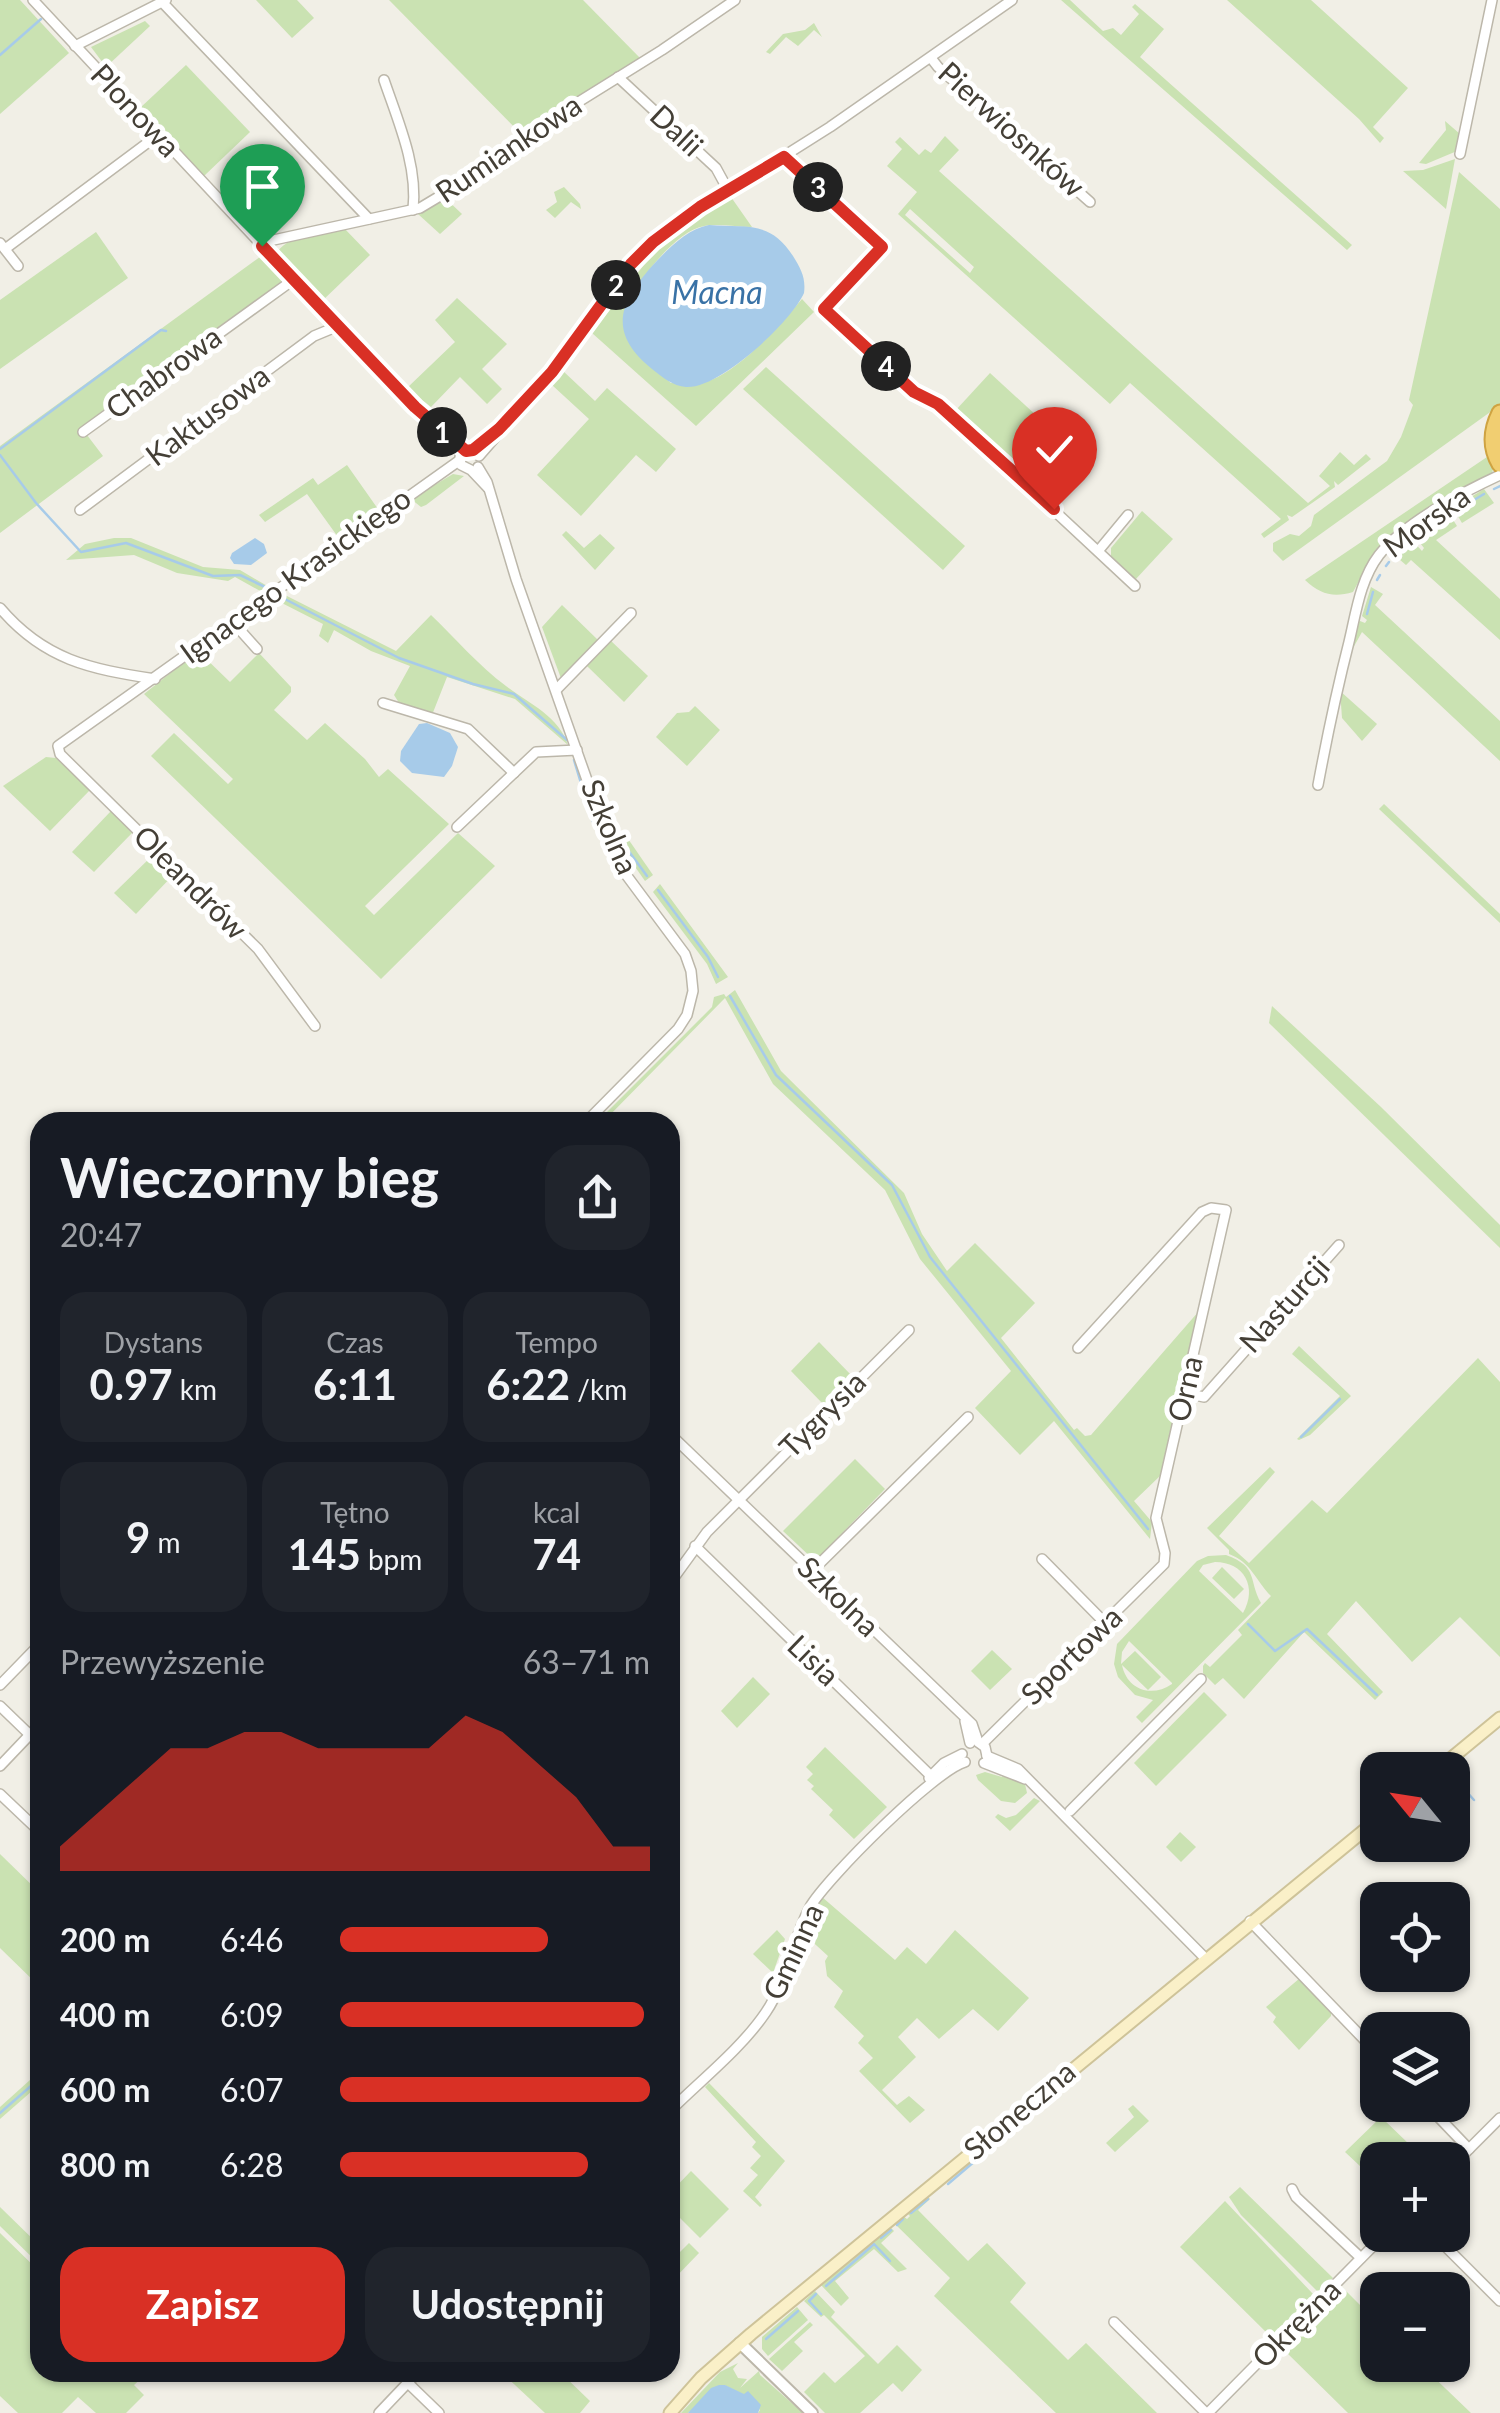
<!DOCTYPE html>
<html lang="pl">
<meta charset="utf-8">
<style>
body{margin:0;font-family:Lato,sans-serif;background:#20242c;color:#f1f3f6;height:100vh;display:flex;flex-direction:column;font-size:38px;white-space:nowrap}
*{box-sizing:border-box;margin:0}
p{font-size:32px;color:#9ea1a6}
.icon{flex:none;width:55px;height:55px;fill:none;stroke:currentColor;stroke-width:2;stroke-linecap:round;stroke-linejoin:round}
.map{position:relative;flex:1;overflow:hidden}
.details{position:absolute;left:30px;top:1112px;width:650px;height:1270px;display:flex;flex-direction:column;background:#171b24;border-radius:30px;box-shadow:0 2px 8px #0004}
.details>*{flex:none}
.needle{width:65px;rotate:300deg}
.buttons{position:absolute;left:1360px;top:1752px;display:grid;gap:20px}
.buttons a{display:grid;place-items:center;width:110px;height:110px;border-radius:20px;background:#171b24;box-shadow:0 2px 8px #0004;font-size:50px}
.pin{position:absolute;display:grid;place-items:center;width:85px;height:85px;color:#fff;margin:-102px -42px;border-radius:50% 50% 50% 0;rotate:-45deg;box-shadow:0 0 10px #0007}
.pin .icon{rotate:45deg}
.km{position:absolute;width:50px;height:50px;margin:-25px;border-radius:50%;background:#222;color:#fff;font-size:28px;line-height:50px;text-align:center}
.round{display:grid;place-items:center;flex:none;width:105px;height:105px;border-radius:30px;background:#20242c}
.head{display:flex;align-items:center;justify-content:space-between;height:170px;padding:0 30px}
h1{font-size:55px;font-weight:700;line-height:75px}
.stats{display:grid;grid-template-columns:repeat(3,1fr);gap:15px;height:170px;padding:10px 30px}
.stats div{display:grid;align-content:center;border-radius:25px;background:#20242c;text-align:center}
.stats b{font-size:42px;font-weight:700}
.stats small{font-size:28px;font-weight:400}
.stats p{font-size:28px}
.chart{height:280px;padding:20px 30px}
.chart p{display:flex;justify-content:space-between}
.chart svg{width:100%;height:180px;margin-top:10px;fill:#d93025;opacity:.7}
.primary-button{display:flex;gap:20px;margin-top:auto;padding:20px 30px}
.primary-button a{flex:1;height:115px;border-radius:30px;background:#d93025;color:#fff;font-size:40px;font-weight:700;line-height:115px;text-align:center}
.primary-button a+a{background:#20242c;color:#f1f3f6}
ul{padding:0 30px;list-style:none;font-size:32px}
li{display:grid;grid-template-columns:160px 120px 1fr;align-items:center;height:75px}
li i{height:25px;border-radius:12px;background:#d93025}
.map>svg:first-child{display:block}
</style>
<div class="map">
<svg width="1500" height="2413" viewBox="0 0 1500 2413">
<rect width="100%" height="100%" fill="#f1efe6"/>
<!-- green -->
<g fill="#cae2b2" fill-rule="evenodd">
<path d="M0,0h20l49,53 -69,61z"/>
<path d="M256,0h41l17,18 -22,20z"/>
<path d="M389,0h194l58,59 -121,74z"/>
<path d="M1061,0h9l33,31 10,-3 8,7 18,-21 -7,-7 3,-3 29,25 -24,28 212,188 -5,5z"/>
<path d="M1227,0h84l97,88 -35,39 11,11 -4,5 -21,-24z"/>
<path d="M145,21l5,5 -44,41 -15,-20z"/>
<path d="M814,23l8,14 -8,-7 -16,16 -12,-9 -16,17 -4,-2 17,-18 22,-4z"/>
<path d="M186,65l64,67 -46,44 -64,-68z"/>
<path d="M1445,121l15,13 -3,17 -31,13 -7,-1 27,-33z"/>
<path d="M945,136l14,14 -20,21 369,332 22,-17 -11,-10 21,-24 14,13 12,-11 5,5 -33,26 -4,-4 1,6 -43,30 -5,-2 2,5 -25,18 -3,-4 20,-15 -151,-136 -20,21 -212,-190 19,-22 -30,-26 15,-17 -7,-7 5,-5 19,18 6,-6 6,4zM910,209l64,58 -4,6 -65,-58z"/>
<path d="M1455,159l-9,50 -43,-38 20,-1z"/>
<path d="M1459,172l41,37v196l-217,156 -10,-10v-8l17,-9 9,2 12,-10 3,-11 73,-54 14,-24 12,-32 -4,-5z"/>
<path d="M564,187l16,17 1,5 -10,-7 -16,16 -9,-8 11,-8 -3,-10z"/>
<path d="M444,197l18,17 -22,20 -22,-20z"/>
<path d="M731,197l21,30c-15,0 -33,-4 -48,-1 -30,6 -63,53 -78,78l12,51 33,28c12,0 28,2 40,-3 31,-12 69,-55 91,-81l12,13 -118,114 -104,-93 61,-80 37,-31z"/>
<path d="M343,227l27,28 -49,47 -45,-47c8,-20 47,-23 67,-28z"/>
<path d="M96,232l32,46 -128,91v-69z"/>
<path d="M264,254l20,22v7l-197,152 16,21 -103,77v-87z"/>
<path d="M457,298l50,46 -25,25 20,20 -15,15 -27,-27 -29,30 -24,-19 48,-46 -20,-22z"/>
<path d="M766,367l199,179 -22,24 -200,-181z"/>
<path d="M563,371l32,30 12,-13 69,61 -20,23 -20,-17 -55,61 -44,-41 52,-56 -37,-34z"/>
<path d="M990,373l72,66 -35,38 -72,-66z"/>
<path d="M1487,457l7,9 -2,7c-33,15 -92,49 -115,77 -10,12 -16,28 -24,42 -20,6 -33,2 -48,-12z"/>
<path d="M347,465l31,44 -40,28 -31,-43 -42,28 -6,-7 54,-37 5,7z"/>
<path d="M453,474l11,2 -38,29 -5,2 -10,-8z"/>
<path d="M1484,489l10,14 -32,20 -9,-15z"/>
<path d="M1142,511l31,28 -38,41 -24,-22v-10z"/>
<path d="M1448,512l9,14 -21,14 64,59v41l-89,-80 -5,5 -14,-12 18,-15 12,13 2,-3 -10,-13z"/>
<path d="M566,531l18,17 16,-14 15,14 -20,22 -33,-35z"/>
<path d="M114,538h17l72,29 37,3 29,17 -7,5 -27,-15 -7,4 -51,-8 -43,-18 -68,5 19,-16z"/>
<path d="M1371,587l12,7 -8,11 125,116v40l-138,-129 -14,25 8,-33 4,-3 5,2 2,-3 -5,-4z"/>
<path d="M279,592l117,59 35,-36c24,23 48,51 75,71 22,17 53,30 62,59l-53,-46 -68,-22 -15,38 -31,-9 -7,-11 16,-29 -39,-15 -37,-21 -6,13 -9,-7 4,-12 -49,-25z"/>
<path d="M562,605l37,36 -37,40 -20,-54z"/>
<path d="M610,640l38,36 -24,26 -37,-36z"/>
<path d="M198,651l32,31 29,-29 32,34v5l-17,18 33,30 18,-17 40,36 14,18 9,-8 61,55 -84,82 9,9 84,-82 37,33 -114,113 -230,-223 23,-23 54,51 5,-5 -89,-85z"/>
<path d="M1340,691l37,33 -15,17 -20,-23z"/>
<path d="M695,706l25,24 -33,36 -31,-29 21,-24 12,-1z"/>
<path d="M46,757l10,1 34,32 -40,41 -47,-45z"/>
<path d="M1384,804l116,110v9l-121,-114z"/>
<path d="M111,811l22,21 -39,40 -22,-20z"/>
<path d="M624,833l29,42 -8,6 -28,-40z"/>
<path d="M154,854l21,19 -39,41 -22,-21z"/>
<path d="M660,884l68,93 -12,7 -9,-20 -54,-72z"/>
<path d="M735,990l46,81 123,122 18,41 25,37 28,-28 60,60 -34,35 73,92 3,-2 8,8 6,-1 108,-124 -25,116h-3l-11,49 -26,25 18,21 -2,17 -96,-118 -34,34 -45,-47 36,-37 -91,-112 -35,-69 -112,-106 -48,-86 -122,124h-6l115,-115 2,-10 10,-3 2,3z"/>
<path d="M1272,1006l109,101 119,118v23l-231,-225z"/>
<path d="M819,1342l34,35 -29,28 -33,-34z"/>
<path d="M1299,1346l52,50 -41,39 -11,5 -2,-1 43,-43 -48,-42z"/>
<path d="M1478,1358l22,24v275l-40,-40 -48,45 -56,-61 -29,33 56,58 -8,8 -71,-68 -60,67 -21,-21 -8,7 -12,-12v-7l2,-3 5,4 32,-32 -4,-5 33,-34c-15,-15 -20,-34 -42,-42v-4l-22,-22 63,-61 5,5 -56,64 30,27 63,-63 15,13z"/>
<path d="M855,1459l30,30 -70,72 -32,-30z"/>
<path d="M1226,1555c33,12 22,25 35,48l-119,120 -6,-6 17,-17 -18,-5 -17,-18 -4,-13 3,-20 80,-83 11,-5zM1215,1562c29,0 43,25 28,51l-44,-42 4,-6zM1129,1641l43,42v1c-20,14 -45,6 -50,-19l26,25 13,-13 -26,-26 -14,13 1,-12z"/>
<path d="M1222,1567l22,22 -10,10 -22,-21z"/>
<path d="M992,1650l20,19 -22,21 -19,-19z"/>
<path d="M753,1677l17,17 -33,34 -16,-17z"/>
<path d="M1204,1692l23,23 -71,71 -22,-23z"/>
<path d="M825,1747l62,60 -33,32 -25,-24 4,-5 -22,-21 3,-3 -7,-6 6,-6 -7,-7z"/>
<path d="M985,1772l17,5 3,-4 20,11 2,9 -12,10 -14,-2 -23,-21 -2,-5z"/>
<path d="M1034,1798l6,3 -30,30 -15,-14 3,-3 8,4 10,-3z"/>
<path d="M1180,1832l16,15 -15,15 -15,-15z"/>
<path d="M0,1854l40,39v94l-40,-39z"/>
<path d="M822,1897l73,63 12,-13 19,17 29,-34 74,68 -31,33 -25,-22 -34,30 -22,-21 -19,19 18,20 -34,33 15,15 12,-9 16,14 -15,13 -51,-52 14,-13 -15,-15 6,-7 -30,-29 9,-16 -16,-15 -2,-15 3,-5 -23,-21z"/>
<path d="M777,1930l8,9 -12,34 -20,-19z"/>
<path d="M1300,1978l31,32v6l-32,34 -26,-28 3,-5 -10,-10z"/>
<path d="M40,2071v13l-40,35v-12z"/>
<path d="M709,2083l76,78 -30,36 7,8 -2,2 -17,-16 15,-16 -8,-7 11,-12 -9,-9 4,-5 -51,-55z"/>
<path d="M1133,2105l16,16 -34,31 -9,-9 28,-26 -6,-8z"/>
<path d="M1381,2117l29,28 -15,15h-17l-3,20 -30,-28z"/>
<path d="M691,2171l38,38 -29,29 -30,-30v-15z"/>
<path d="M1240,2187l93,91 -15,14 -77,-77 -12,-18z"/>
<path d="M927,2196l3,3 -12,11 50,51 19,-18 39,40 -16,19 58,58 18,-17 71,70h-101l-122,-117 16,-18 -56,-55 9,-7 4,3 3,-3 -3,-3z"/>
<path d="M1225,2201l89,94 -42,43 -92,-91z"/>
<path d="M0,2207l40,39v19l-40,-39z"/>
<path d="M890,2227l4,4 -13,12 26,26 -9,3 -24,-23 -39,32 14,17 -8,8 -20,-21z"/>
<path d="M0,2233l40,39v100l102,1 3,2 -11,10 10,10 -18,18h-30l-18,-16 -16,16h-44l-18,-17z"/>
<path d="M689,2243l10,10 -29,30v-21z"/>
<path d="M1342,2287l35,35 1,43h43l50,48h-123l-65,-64z"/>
<path d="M815,2291l20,21 -4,5 47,47 19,-19 25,25 -20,22 -9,-9 -33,30h-35l-21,-21 20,-20 11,11 30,-27 -41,-41 -3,2 -17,-16z"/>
<path d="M797,2307l11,13 -40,36 -6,-7v-12z"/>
<path d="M810,2322l3,3 -19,17 9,9 -21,20 -13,-12z"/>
<path d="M738,2363l-5,6 5,9 9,1 -7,9 19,-17 1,4 43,38h-45l2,-3 -16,-15 -20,-10 -36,28h-7l39,-41z"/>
<path d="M502,2373h59l29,28 -10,12h-35z"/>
</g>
<!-- water -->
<g fill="#a7cbe9">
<path d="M709,225c37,3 61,-5 84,31 8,13 13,22 11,37 -13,29 -84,96 -118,94 -13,-1 -24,-10 -34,-18 -44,-36 -34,-65 1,-104 15,-16 34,-36 56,-40z"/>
<path d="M255,538l9,6 3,9 -16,12 -17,-1 -4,-6 2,-5z"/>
<path d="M427,723l23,10 8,14 -6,19 -8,11 -32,-4 -12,-12 1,-10 18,-27z"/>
<path d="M719,2385h6l19,9 4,-3 13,14 -3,8h-70l23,-25z"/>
</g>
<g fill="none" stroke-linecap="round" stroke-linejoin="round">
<!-- stream -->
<g stroke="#a7cbe9" stroke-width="2.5">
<path d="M0,55l41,-36"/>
<path d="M0,449l161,-119 5,1"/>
<path d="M0,455l36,48 45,49 45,-9 87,33 27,-1 27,13"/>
<path d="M1494,489l6,-3"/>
<path d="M1457,510l27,-16"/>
<path d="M1420,536l27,-19"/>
<path d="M1397,553l13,-10"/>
<path d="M1386,566l3,-4"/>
<path d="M1377,580l3,-5"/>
<path d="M277,595l122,63 74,26 41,10 53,46"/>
<path d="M1367,614l6,-22"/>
<path d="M574,760l13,43"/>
<path d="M590,812l4,13"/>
<path d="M619,838l28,38"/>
<path d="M658,890l50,67 10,20"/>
<path d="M730,996l46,79 116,110 38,72 218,272"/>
<path d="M1301,1437l39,-38"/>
<path d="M1248,1624l27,27 32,-22 70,66"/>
<path d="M1455,1779l19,21"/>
<path d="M0,2113l40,-35"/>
<path d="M948,2184l27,-23"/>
<path d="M911,2213l17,-14"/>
<path d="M897,2225l6,-6"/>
<path d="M881,2238l10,-8"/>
<path d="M826,2286l48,-42 16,17"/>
<path d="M816,2294l-7,7 12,13"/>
<path d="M766,2339l32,-28"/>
</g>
<!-- minor casing -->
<g stroke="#bcb7aa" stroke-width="12">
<g id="minor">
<path d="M33,0l336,360 59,60 37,31"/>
<path d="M162,2l207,217"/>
<path d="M75,46l91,-46"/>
<path d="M931,58l7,9 152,135"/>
<path d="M618,77l98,91 12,22"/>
<path d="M384,80c14,41 34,86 29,130"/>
<path d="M1460,154l32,-154"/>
<path d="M784,157l99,90 -59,62 90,83 30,16 191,178"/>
<path d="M0,243l18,23"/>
<path d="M262,246l7,-5 151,-33 30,-18 85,-61 127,-79 73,-50"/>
<path d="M5,249l153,-114"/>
<path d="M83,432l210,-152"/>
<path d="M479,456l87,-100 65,-92 34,-33 165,-104 182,-127"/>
<path d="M478,467l9,15 29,97 95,269 16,28 58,78 6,17 2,20 -6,24 -9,14 -92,93"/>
<path d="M488,488l-17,-18 -10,-5 -1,-8 33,-24"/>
<path d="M80,510l234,-174 24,-10"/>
<path d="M1099,550l29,-35"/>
<path d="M0,608c44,52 90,61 155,71"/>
<path d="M231,620l26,29"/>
<path d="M556,690l75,-77"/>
<path d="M383,703l85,26 46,44"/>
<path d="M1318,785c9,-48 19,-96 31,-143 7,-29 11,-62 30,-87 25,-32 84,-63 121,-80"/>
<path d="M457,827l79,-75 41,-2"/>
<path d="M315,1026l-57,-77 -198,-195 -2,-8 402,-286"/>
<path d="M1185,1393l19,4 135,-152"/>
<path d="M670,1434l302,290 6,18 7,5 2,9"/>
<path d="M695,1546l236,230"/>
<path d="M1042,1559l64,65"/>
<path d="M812,1571l156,-154"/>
<path d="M670,1583l37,-51 202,-202"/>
<path d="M0,1685l40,-41"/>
<path d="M0,1706l30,29"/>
<path d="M965,1721l5,22"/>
<path d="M982,1744l182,-180 1,-11 -9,-35 70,-308 -15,-2 -9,4 -124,136"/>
<path d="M987,1756l31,13 187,189"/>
<path d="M984,1763l41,16"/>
<path d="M0,1766l40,-42"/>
<path d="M929,1778l15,-15 18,-9"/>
<path d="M0,1794l40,38"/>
<path d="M1070,1811l131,-132"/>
<path d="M1250,1921l128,133"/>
<path d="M1427,2105l42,44"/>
<path d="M670,2111c31,-31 71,-62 96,-99 21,-31 26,-72 44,-105 17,-29 124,-136 155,-145"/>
<path d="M1452,2166l48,-48"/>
<path d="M1292,2189l4,8 65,61"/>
<path d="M1434,2235l66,66"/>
<path d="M1114,2322l92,91"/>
<path d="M408,2383l31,30"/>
<path d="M379,2413l39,-41"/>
<path d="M1208,2413l176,-178"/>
</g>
</g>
<!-- tertiary casing -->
<g stroke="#bcb7aa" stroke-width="14">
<path id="tertiary" d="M740,2343l72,70"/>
</g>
<!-- secondary casing -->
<g stroke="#cec399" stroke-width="15">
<g id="secondary">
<path d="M1437,1770l63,-52"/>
<path d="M670,2413l31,-35 50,-44 627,-515"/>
</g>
</g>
<!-- motorway casing -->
<g stroke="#cfa342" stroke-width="19">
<path id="motorway" d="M1500,413c-9,18 -10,34 0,51"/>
</g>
<!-- minor -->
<use href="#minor" stroke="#fff" stroke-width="9"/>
<!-- tertiary -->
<use href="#tertiary" stroke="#fff" stroke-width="10"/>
<!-- secondary -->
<use href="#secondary" stroke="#faf0c8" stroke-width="11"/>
<!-- motorway -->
<use href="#motorway" stroke="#f1ce71" stroke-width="15"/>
</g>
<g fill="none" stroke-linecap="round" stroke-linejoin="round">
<!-- route casing -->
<g stroke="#fff" stroke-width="20">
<path id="route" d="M262,246l153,161 51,44 7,-1 26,-21 53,-57 79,-108 22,-22 47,-35 84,-50 98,90 -58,62 90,83 24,12 116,105"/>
</g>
<!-- route -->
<use href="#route" stroke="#d93025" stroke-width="12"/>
</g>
<g text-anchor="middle" stroke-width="10" stroke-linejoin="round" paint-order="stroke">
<!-- street labels -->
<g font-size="30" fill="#443f36" stroke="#fff">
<text transform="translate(135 111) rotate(47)" y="10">Plonowa</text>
<text transform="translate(1011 130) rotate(42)" y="10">Pierwiosnków</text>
<text transform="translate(676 131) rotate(43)" y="10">Dalii</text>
<text transform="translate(509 149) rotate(-34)" y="10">Rumiankowa</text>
<text transform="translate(164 373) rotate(-36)" y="10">Chabrowa</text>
<text transform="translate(208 416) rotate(-37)" y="10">Kaktusowa</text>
<text transform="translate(1427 522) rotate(-36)" y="10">Morska</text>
<text transform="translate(296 576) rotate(-36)" y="10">Ignacego Krasickiego</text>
<text transform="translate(609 827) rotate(67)" y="10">Szkolna</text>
<text transform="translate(190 883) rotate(45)" y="10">Oleandrów</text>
<text transform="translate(1285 1305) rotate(-48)" y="10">Nasturcji</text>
<text transform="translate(1186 1389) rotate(-77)" y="10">Orna</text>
<text transform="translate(823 1415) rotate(-45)" y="10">Tygrysia</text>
<text transform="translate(838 1597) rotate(44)" y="10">Szkolna</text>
<text transform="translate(1072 1656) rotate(-44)" y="10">Sportowa</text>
<text transform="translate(813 1661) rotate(44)" y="10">Lisia</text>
<text transform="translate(794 1952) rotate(-65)" y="10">Gminna</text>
<text transform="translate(1020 2111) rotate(-40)" y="10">Słoneczna</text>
<text transform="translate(1297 2324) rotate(-45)" y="10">Okrężna</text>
</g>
<!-- water labels -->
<g font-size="32" font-style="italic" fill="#3972a6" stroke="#fff">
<text x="717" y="304">Macna</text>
</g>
</g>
</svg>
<div class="buttons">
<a><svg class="needle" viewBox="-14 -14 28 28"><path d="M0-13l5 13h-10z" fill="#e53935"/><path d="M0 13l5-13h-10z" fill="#9ea1a6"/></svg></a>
<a><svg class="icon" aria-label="locate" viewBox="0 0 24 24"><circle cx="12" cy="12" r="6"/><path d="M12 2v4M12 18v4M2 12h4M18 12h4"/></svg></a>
<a><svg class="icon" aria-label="layers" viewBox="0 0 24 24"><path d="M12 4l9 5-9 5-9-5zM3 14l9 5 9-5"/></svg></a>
<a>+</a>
<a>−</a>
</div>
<div class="pin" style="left:262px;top:246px;background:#1e9e55"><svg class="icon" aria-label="arrive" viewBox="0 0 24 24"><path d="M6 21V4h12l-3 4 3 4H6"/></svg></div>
<div class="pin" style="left:1054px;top:509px;background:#d93025"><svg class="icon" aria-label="check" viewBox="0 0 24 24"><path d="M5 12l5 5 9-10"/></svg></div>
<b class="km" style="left:442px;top:432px">1</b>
<b class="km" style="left:616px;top:285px">2</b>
<b class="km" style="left:818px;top:187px">3</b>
<b class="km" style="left:886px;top:366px">4</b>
<section class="details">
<div class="head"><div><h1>Wieczorny bieg</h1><p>20:47</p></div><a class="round"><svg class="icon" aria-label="share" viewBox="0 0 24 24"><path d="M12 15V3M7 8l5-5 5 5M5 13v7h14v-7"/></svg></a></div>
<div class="stats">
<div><p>Dystans</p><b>0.97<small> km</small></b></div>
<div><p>Czas</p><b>6:11</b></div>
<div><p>Tempo</p><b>6:22<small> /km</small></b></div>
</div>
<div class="stats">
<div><b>9<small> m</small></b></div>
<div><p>Tętno</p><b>145<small> bpm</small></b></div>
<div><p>kcal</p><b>74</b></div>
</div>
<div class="chart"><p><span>Przewyższenie</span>63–71 m</p>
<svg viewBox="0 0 160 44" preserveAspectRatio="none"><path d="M0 44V38L10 30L20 22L30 14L40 14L50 10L60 10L70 14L80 14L90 14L100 14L110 6L120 10L130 18L140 26L150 38L160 38V44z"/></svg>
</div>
<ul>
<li><b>200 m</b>6:46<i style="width:67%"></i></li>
<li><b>400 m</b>6:09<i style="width:98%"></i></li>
<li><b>600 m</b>6:07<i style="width:100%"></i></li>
<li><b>800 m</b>6:28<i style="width:80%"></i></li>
</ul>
<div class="primary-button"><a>Zapisz</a><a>Udostępnij</a></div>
</section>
</div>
